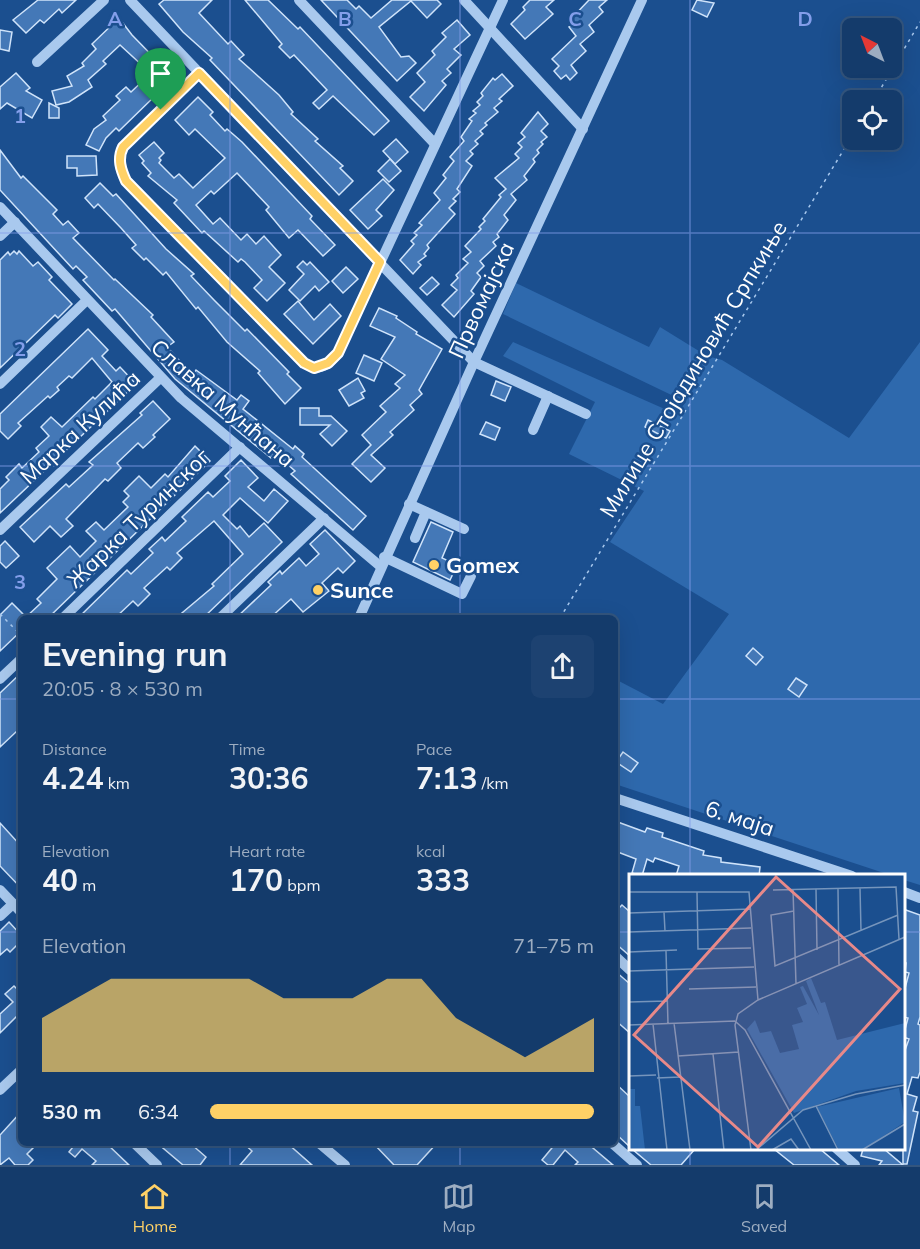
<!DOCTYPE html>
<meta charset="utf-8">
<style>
body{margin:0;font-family:Mulish,sans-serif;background:#1d4271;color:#f1f3f6;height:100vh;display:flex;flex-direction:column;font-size:22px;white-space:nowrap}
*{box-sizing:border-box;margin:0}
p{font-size:20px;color:#9dadc1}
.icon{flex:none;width:33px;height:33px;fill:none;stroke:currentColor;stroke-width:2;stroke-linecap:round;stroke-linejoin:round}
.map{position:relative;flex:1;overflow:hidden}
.details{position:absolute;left:18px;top:615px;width:600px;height:531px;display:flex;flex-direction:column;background:#143b6b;border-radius:9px;box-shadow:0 6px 24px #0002,0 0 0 2px #33557e}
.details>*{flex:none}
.needle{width:39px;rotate:318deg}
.fabs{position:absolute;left:842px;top:18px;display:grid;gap:12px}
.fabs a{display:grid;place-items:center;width:60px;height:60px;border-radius:9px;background:#143b6b;box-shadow:0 6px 24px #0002,0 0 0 2px #33557e;font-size:30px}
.pin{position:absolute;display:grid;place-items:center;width:51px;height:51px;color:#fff;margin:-62px -26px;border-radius:50% 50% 50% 0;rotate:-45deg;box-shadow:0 0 6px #0007}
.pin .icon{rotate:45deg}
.round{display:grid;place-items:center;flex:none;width:63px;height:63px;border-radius:9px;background:#1d4271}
.head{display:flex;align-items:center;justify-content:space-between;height:102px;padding:0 24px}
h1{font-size:33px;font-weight:700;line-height:45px}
.figures{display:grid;grid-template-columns:repeat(3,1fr);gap:9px;height:102px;padding:6px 24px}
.figures div{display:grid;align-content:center}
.figures b{font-size:30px;font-weight:700}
.figures small{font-size:16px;font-weight:400}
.figures p{font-size:16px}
.chart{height:168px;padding:12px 24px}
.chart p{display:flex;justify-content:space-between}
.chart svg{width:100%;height:108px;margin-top:6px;fill:#ffd166;opacity:.7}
ul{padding:0 24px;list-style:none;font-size:20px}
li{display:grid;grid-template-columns:96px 72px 1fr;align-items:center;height:45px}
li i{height:15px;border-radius:8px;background:#ffd166}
.tab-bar{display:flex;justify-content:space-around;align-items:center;height:84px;border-top:2px solid #33557e;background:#143b6b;font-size:16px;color:#9dadc1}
.tab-bar a{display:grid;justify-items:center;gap:3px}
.tab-bar .active{color:#ffd166}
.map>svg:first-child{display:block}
</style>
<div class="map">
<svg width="920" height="1165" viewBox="0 0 920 1165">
<rect width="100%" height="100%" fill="#1b4f8f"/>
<!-- green -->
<path fill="#2e69ad" d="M516,283l133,64 11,-20 47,29 15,4 127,78 71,-96v543l-16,-5v-4l-14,-1 -275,-91v-105l48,25 66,-90 -119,-72 34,-51 -75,-37 26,-52 -92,-46 10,-14 163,72 10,-12 -183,-88z"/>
<!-- building -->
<g fill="#4478b7" stroke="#cfe3fa" stroke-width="1.5">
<path d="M38,0h38l-14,13 -3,-4 -15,14 -4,-3 -14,13 -13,-13z"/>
<path d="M164,0h48l-13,13 29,31 3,-3 13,14 -5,4 40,36 14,17 -2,2 27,25 -3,2 28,25 -3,2 13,13 -14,14 -129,-135 2,-2 -29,-26 -24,-28z"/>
<path d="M245,0h23l30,29 2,-2 89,94 -15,14 -41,-39 -14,13 -6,-6 14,-13 -33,-35 -4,3 -11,-11 3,-3z"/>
<path d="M321,0h26l9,9 3,-3 12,12 21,-18h45l4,4 -14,14 -16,-17 -32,26 22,30 8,-1 7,7 -19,18z"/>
<path d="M530,0h24l-8,7 7,7 -28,25 -14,-15 14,-14 -2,-3z"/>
<path d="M589,0h18l-8,7 4,5 -14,13 5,7 -14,12 6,7 -15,14 6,8 -7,7 -4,-5 -5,4 -7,-8 5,-5 -7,-7 24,-23 -7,-9 3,-2 -3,-4z"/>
<path d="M697,0l17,3 -7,14 -15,-7z"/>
<path d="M119,18l13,17 36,37 -14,13 6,6 -41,40 -3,-3 -10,10 -7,13 -13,-6 8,-16 12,-9 -3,-4 17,-16 -4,-4 10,-9 5,5 17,-16 -5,-6 2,-2 -25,-23 -17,16 3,3 -18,16 4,7 -23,15 -13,3 -4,-14 20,-5 -5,-10 17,-10 -2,-3 14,-14 -4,-5z"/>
<path d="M457,20l13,15 -16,14 7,6 -14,14 4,4 -9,8 4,4 -22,26 -14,-14 15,-15 -8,-9 18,-18 -3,-4 14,-14 -4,-4z"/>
<path d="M0,30l12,2 -3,19 -9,-2z"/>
<path d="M16,73l14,15 -4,3 16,9 -10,18 -25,-15 -7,6v-22z"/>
<path d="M502,74l11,12 -14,13 3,2 -8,7 4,4 -13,11 2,2 -7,6 3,3 -8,7 3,3 -8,7 3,3 -7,7 6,5 -15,23 3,3 -7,7 3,2 -7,7 6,6 -28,31 2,3 -5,6 2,2 -8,6 3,3 -8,9 -13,-14 14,-16 -3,-3 6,-6 -3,-2 8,-8 -3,-2 21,-23 -6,-7 12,-15 -3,-3 11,-14 -4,-4 14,-16 -3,-4 11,-16 -3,-2 7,-6 -3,-2 7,-6 -3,-3 6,-6 -2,-3 12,-15 2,2z"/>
<path d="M198,97l15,15 -3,3 15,16 2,-2 15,13 70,74 -2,3 25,26 -12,11 -25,-26 -9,8 -23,-28 3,-3 -32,-34 -23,21 -3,-3 -15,14 17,19 7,-6 21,22 6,-6 9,10 8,-8 17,19 -12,12 16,16 -18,18 -13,-13 8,-8 -17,-18 -4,-3 -3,3 -34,-31 -2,2 -28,-30 3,-3 -29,-24 3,-3 -9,-10 2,-2 -5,-6 15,-13 10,11 -5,5 2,2 -2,3 15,15 5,-4 14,14 32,-30 -30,-29 -6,6 -14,-15z"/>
<path d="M49,103l10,5v10h-10z"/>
<path d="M538,112l10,12 -7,7 6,6 -6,5 2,2 -6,6 2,3 -6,6 2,3 -11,14 3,4 -16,14 5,6 -12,15 4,5 -11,14 2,3 -6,5 3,4 -16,15 4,5 -7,7 4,4 -10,14 3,3 -20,23 -12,-12 15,-15 -6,-5 7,-7 -2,-3 12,-12 -5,-4 8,-7 -6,-6 16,-17 -2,-2 6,-6 -2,-2 18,-22 -2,-2 7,-6 -11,-11 24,-20 -4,-4 7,-7 -4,-4 7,-6 -4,-4z"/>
<path d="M396,139l12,13 -13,12 -12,-13z"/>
<path d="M0,150l21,28 2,-2 34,34 -4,4 10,11 5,-4 11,12 -6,5 41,42 1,-1 38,36 -2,2 23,25 -7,5 26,28 3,-5 41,30 4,-5 8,6 -6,8 50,40 2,-3 9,8 -2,3 64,59 -13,14 -62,-56 4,-3 -20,-18 -4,5 -96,-79 -60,-70 -3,2 -29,-31 4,-3 -11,-11 -3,3 -73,-79z"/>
<path d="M67,156h29l1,19 -20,1v-8h-10z"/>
<path d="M390,159l11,12 -12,11 -11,-11z"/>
<path d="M383,179l11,11 -18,20 6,6 -14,13 -18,-19z"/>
<path d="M100,183l13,13 3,-2 50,55 28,25 -3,2 23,24 31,31 2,-2 42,43 -2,2 14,14 -16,16 -27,-31 2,-2 -33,-29 -29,-35 -2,2 -30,-37 -3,3 -17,-17 -2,2 -12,-12 4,-3 -15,-17 -23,-24 -4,4 -9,-10z"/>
<path d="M14,251l3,3 2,-3 14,15 5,-4 14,15 -3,3 23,24 -14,14 -3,-3 -55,53v-108l8,-8 2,3z"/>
<path d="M303,261l4,4 3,-3 19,20 -10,9 -4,-5 -15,15 -11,-11 15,-16 -7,-7z"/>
<path d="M346,267l12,12 -15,14 -11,-12z"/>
<path d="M432,277l7,7 -12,11 -7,-7z"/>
<path d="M298,301l16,19 16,-16 11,12 -28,28 -29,-30z"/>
<path d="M379,308l18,8 -1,2 21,14 -1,2 26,15 -23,41 3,4 -12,11 4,5 -24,22 3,3 -22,20 14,13 -14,14 -19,-18 19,-19 -9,-10 24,-23 -6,-6 20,-18 -5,-4 10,-9 -24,-16 14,-22 -25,-11z"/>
<path d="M88,329l20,21 -6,6 14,15 4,-4 16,17 -136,129v-24l9,-9 -3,-3 13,-13 3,4 17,-16 -3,-4 13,-12 -8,-9 10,-10 11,10 31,-30 2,2 17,-17 -20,-24 -20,20 -3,-2 -12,11 2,3 -9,8 -2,-2 -30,27 3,3 -13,13 -8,-8v-17z"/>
<path d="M364,355l18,8 -8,18 -18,-8z"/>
<path d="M358,378l7,13 -4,2 3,5 -15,8 -10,-16z"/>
<path d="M496,381l15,6 -6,14 -14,-6z"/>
<path d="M153,401l17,18 -17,16 2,2 -12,11 -5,-5 -21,20 4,5 -13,13 -3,-2 -39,40 7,7 -12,11 -11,-11 -16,16 -14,-15 46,-43 3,3 24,-22 -4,-3 53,-47 -2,-2z"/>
<path d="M300,408h19v8h12l16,15 -15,15 -12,-12 10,-9h-30z"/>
<path d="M648,420l22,11 -4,7 -21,-11z"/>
<path d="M486,422l14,6 -5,12 -15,-6z"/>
<path d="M195,446l15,15 -162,157h-27v13l-21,20v-36l12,-12 14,14 15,-14 -4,-4 20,-20 -10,-11 23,-22 10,11 16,-16 -10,-10 10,-9 8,8 24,-23 -5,-5 6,-6 -5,-5 15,-15 12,12 14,-14 3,3z"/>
<path d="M241,460l17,18 -10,9 16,14 10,-12 14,12 -20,22 -28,-25 -17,17 14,14 3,-3 9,11 15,-14 18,19 -79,76h-27l38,-32 -2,-2 31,-30 -29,-33 -37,32 5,5 -12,12 -3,-3 -23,21 6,6 -12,12 -5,-5 -18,17h-37l49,-48 4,4 22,-21 -4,-4 13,-12 3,4 21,-20 -4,-4 26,-25 5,5 17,-16 -5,-5z"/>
<path d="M431,522l22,10 -11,26 15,7 -7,15 -37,-18z"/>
<path d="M325,530l30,31 -12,12 -5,-5 -16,15 7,8 -26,21 -12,-13 -21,19h-34l35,-33 -3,-3 12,-11 2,3 17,-16 7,8 13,-12 -9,-10z"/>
<path d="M5,541l14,15 -13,12 -6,-6v-16z"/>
<path d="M753,648l10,9 -7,8 -10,-9z"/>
<path d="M21,673v62l-4,-4 -17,16v-54z"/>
<path d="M796,678l11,7 -8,12 -11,-8z"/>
<path d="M623,752l15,11 -7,9 -15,-10z"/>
<path d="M615,821l30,11 2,-4 16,5 -1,4 42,14 -1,4 18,3v4l39,5 -1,9h-83l3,-10 -24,-8 -2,4 -6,-3 -5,17 -10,-3 4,-14 -21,-8z"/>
<path d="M0,823l21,23v42l-21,-22z"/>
<path d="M622,905l8,7v44l-15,-13v-31z"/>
<path d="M903,909l17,6v102l-2,7 2,1v47l-2,6 -6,-1 -5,17 10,3 -4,14 5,1 -11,52h-4v-108l6,-17 -6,-2 5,-19 -5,-1v-21l6,-23 -4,-1 1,-9h-3z"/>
<path d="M9,922l12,13v6l-11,11 -3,-3 -7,6v-24z"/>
<path d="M615,971l15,13v49l-15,-13z"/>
<path d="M14,986l7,7v19l-21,21v-19l13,-12 -8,-8z"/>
<path d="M615,1083l15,14v50l-15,-14z"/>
<path d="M21,1112v31h17l-11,11 6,6 -5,5h-13l-6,-7 -9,7v-30z"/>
<path d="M76,1143h30l23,22h-37l4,-4 -14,-12 -7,8 -6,-5z"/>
<path d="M157,1143h26l5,4 3,-3 15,13 -6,8h-17z"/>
<path d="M243,1143h44l25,22h-72l12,-14z"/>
<path d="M373,1143h64l-20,22h-23z"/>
<path d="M556,1143h31l26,22h-38l3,-3 -13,-12 -12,15h-5l-6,-5z"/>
<path d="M632,1149h63l-14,16h-30z"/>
<path d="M774,1149h46l19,16h-45z"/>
<path d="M863,1149h21l19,16h-24l3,-4 -21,-5z"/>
</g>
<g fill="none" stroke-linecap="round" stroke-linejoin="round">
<!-- path -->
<g stroke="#a9c9ee" stroke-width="1.5" stroke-dasharray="3 4.5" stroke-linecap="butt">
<path d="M874,100l46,-78"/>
<path d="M0,614l21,21"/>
<path d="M560,618l292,-482"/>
</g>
<!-- minor -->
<g stroke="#a9c9ee" stroke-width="10">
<path d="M130,0l344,362 112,52"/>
<path d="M299,0l136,144"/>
<path d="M464,0l119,129"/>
<path d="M37,62l67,-62"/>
<path d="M199,73l-76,74c-6,12 -2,23 3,34l178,182c14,10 25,2 34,-10l165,-353"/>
<path d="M0,207l181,191 199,168"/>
<path d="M0,236l15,-14"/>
<path d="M0,384l87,-84"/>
<path d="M533,430l15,-34"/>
<path d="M409,504l55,25"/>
<path d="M0,530l160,-152"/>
<path d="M415,538l11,-26"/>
<path d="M384,557l78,37 9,-18"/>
<path d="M63,618l177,-171"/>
<path d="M220,618l104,-100"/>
<path d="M359,618l115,-256 168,-362"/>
<path d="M0,679l21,-20"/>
<path d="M615,798l237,78"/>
<path d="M0,890l21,22"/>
<path d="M904,892l16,6"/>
<path d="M0,916l13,-12"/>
<path d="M615,956l15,14"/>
<path d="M0,1090l21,-20"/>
<path d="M134,1143l23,22"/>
<path d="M319,1143l26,22"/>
<path d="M612,1143l25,22"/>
<path d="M836,1148l19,17"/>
</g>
</g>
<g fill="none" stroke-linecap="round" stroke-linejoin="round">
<!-- route casing -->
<g stroke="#fff" stroke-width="12">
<path id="route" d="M199,73l181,189 -42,91 -10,10 -14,5 -10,-5 -178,-182c-5,-11 -9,-22 -3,-34z"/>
</g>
<!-- route -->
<use href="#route" stroke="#ffd166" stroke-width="8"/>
</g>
<!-- grid -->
<path fill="none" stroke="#839eea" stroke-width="1.5" stroke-opacity="0.55" d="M230,0v618M460,0v618M690,0v876M0,233h920M0,466h920M0,699h21M615,699h305M0,932h21M615,932h15M904,932h16M230,1143v22M460,1143v22M690,1148v17"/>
<!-- markers -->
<g fill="#ffd166" stroke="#1b4f8f" stroke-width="2">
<circle cx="434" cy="565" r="6"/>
<circle cx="318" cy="590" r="6"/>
</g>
<g text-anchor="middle" stroke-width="5" stroke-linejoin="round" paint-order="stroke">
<!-- street labels -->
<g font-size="22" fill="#fff" stroke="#1b4f8f">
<text transform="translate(481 300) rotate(-65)" y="8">Првомајска</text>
<text transform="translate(693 369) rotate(-59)" y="8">Милице Стојадиновић Српкиње</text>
<text transform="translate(223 403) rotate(41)" y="8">Славка Мунћана</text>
<text transform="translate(80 427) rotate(-43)" y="8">Марка Кулића</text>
<text transform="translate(138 518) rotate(-44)" y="8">Жарка Туринског</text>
<text transform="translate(740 818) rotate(18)" y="8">6. маја</text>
</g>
<!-- poi labels -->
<g font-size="22" font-weight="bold" fill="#fff" stroke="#1b4f8f" text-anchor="start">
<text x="446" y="573">Gomex</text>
<text x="330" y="598">Sunce</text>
</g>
</g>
<!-- overview -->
<g transform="translate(629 874)">
<rect width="276" height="276" fill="#1b4f8f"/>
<path d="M182,104l10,25 4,-1 12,38 68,-17v60l-49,8 -62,22 -47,-84 8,-9 5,13 11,-2 9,22 19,-4 -7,-24 11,-3 -6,-14 10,-4 -7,-17 3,-1 16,29 -13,-34zM270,214l6,34 -43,28h-23l-22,-43zM0,215h6v17h5l5,44h-16z" fill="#2e69ad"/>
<path fill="none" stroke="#7695bc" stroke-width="1.5" d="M231,14l1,43M187,15l1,61M209,15l1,77M144,16l123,-3 3,52M164,16l3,94M0,18h120l9,108M68,18l1,57 53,-1M165,37l-23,4 4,51 123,-51M35,38l1,19M0,39l122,-4M0,58l122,-4M37,77l2,73M0,78l48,-2M0,97l125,-4M60,115l67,-2M0,128l38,-1M106,147l10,9 66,120M45,149l16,127M24,150l14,126M0,151l106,-4M84,180l11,96M49,182l61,-4M0,202l27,-1M28,204l23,-1M187,232l22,44M122,276l-16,-125 3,-11 20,-14 147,-63M127,276l47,-40 53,-16 49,-9M143,276l19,-11 8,11M233,276l43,-26"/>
<path fill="#e88989" fill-opacity="0.15" stroke="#e88989" stroke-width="3" d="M147,3l124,112 -142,158 -124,-112z"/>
<rect width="276" height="276" fill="none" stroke="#fff" stroke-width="3"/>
</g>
<g font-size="20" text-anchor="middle" font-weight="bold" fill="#839eea" stroke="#1b4f8f" stroke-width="5" stroke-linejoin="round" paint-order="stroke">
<text x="115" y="26">A</text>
<text x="345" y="26">B</text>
<text x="575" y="26">C</text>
<text x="805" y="26">D</text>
<text x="20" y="123">1</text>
<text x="20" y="356">2</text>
<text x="20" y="589">3</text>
</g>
</svg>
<div class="fabs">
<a><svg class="needle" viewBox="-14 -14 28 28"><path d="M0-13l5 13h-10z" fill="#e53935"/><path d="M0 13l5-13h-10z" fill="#9dadc1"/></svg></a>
<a><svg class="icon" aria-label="locate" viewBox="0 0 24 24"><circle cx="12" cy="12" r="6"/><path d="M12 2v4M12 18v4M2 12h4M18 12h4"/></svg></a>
</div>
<div class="pin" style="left:161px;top:110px;background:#1e9e55"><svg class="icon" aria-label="arrive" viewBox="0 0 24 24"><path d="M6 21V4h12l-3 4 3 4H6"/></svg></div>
<section class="details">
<div class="head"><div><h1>Evening run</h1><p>20:05 · 8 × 530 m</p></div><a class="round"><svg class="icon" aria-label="share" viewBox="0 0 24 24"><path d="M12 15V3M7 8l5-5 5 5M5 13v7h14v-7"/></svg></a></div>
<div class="figures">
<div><p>Distance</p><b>4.24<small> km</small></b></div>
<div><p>Time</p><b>30:36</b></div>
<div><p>Pace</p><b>7:13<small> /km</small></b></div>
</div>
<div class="figures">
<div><p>Elevation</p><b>40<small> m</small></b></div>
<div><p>Heart rate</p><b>170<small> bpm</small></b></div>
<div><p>kcal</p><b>333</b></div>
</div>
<div class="chart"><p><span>Elevation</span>71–75 m</p>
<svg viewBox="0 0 160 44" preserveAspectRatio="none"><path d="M0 44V22L10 14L20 6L30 6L40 6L50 6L60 6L70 14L80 14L90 14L100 6L110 6L120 22L130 30L140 38L150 30L160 22V44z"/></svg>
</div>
<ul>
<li><b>530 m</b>6:34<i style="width:100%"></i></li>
</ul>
</section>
</div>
<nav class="tab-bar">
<a class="active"><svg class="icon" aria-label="home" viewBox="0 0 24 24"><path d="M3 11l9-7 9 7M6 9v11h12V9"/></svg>Home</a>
<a><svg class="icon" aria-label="map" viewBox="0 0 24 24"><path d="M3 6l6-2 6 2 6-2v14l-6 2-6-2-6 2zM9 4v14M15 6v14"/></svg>Map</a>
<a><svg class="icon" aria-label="saved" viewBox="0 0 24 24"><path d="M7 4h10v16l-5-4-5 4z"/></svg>Saved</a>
</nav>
